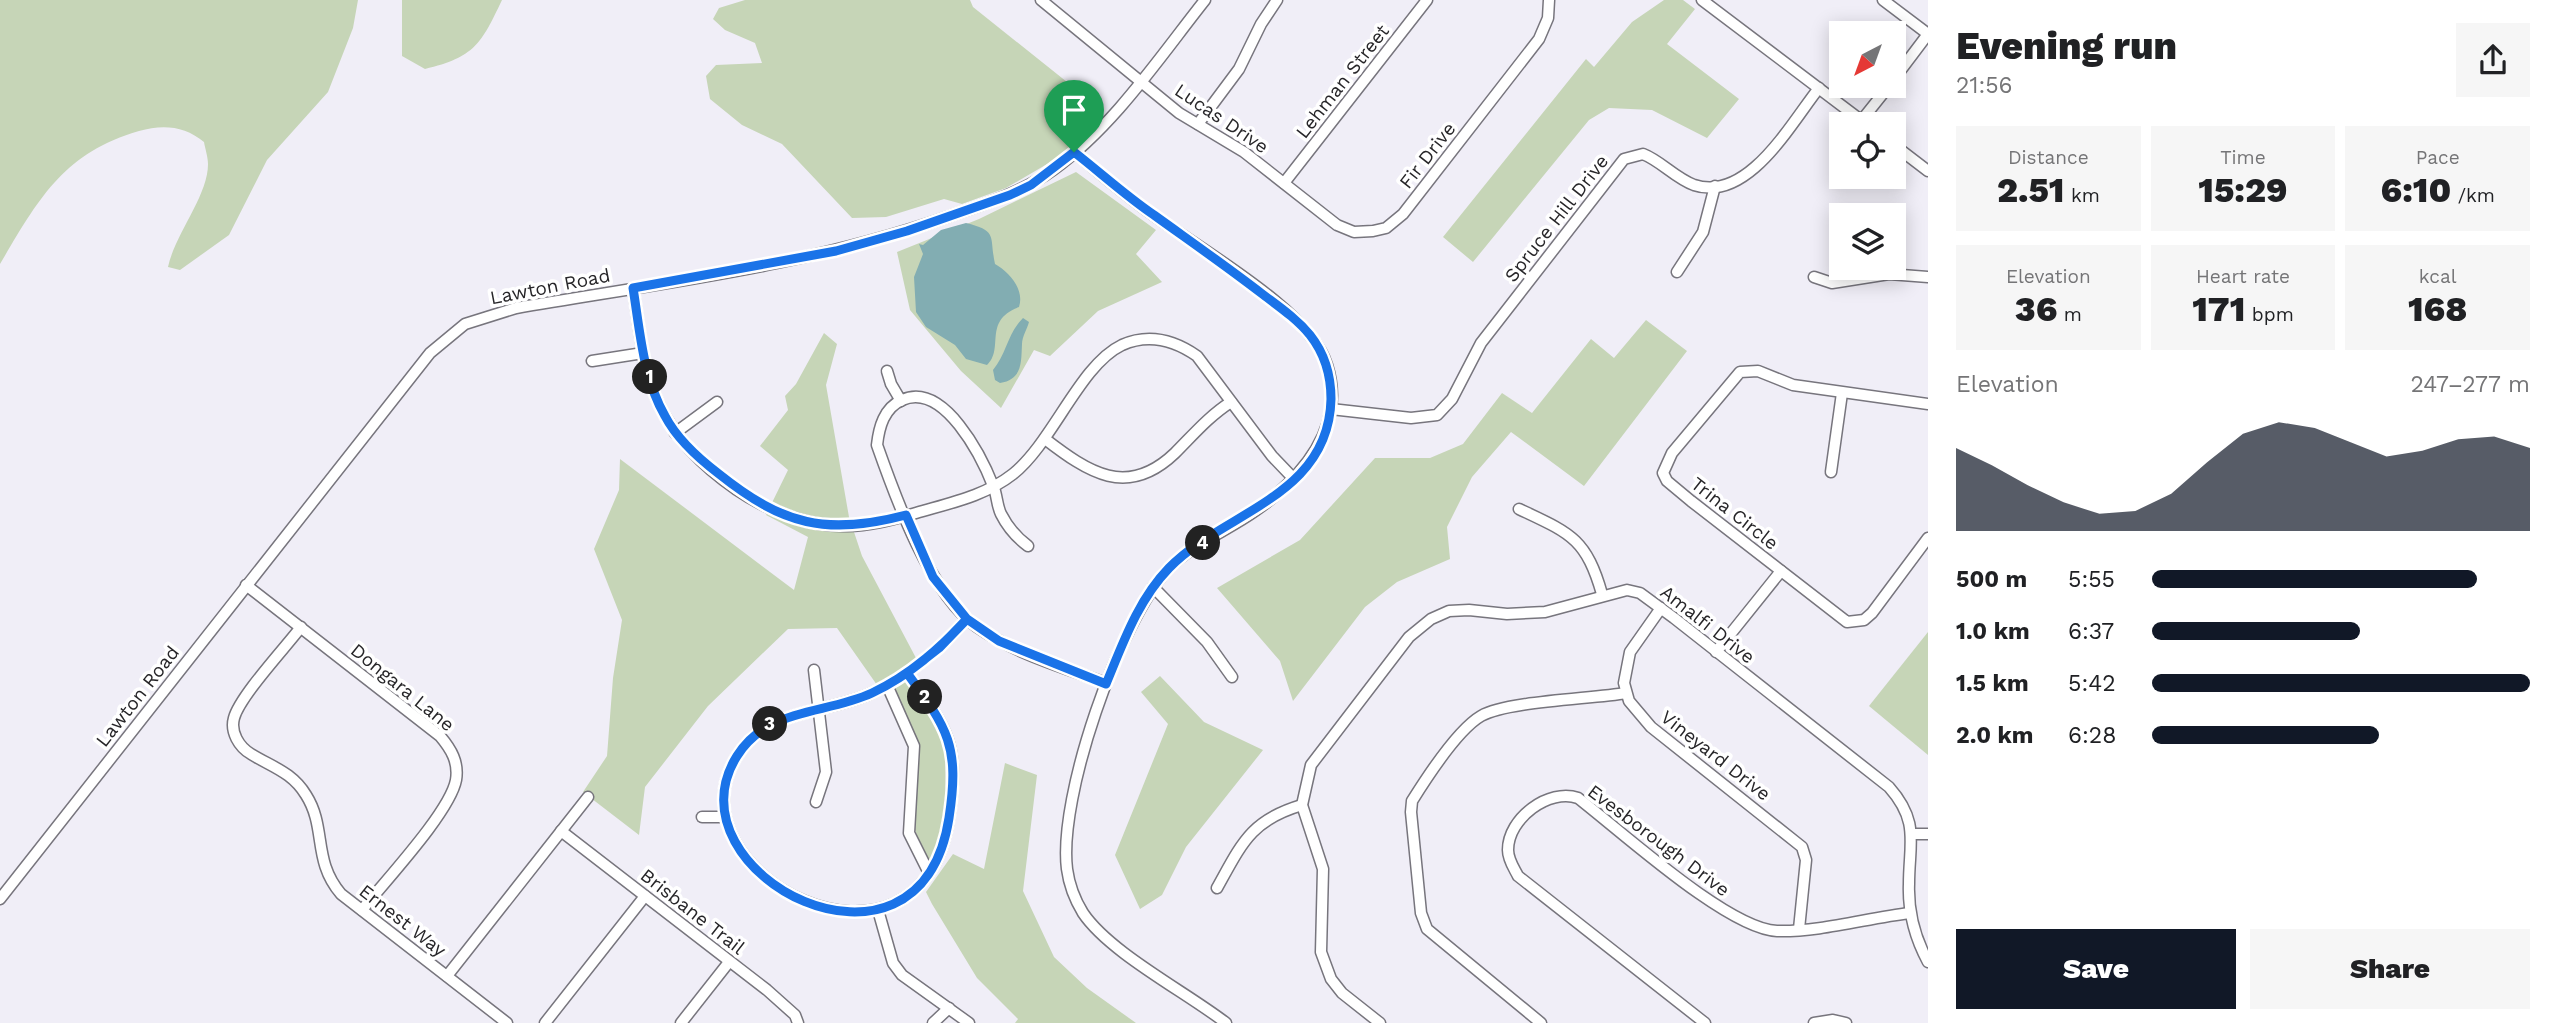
<!DOCTYPE html>
<meta charset="utf-8">
<style>
body{margin:0;font-family:"Work Sans",sans-serif;background:#f6f6f6;color:#202124;height:100vh;display:flex;flex-direction:column;font-size:26px;white-space:nowrap}
*{box-sizing:border-box;margin:0}
p{font-size:23px;color:#757577}
.icon{flex:none;width:38px;height:38px;fill:none;stroke:currentColor;stroke-width:2;stroke-linecap:round;stroke-linejoin:round}
.map{position:relative;flex:1;overflow:hidden}
.sheet{display:flex;flex-direction:column;background:#fff;width:630px}
.sheet>*{flex:none}
.needle{width:46px;rotate:221deg}
.tools{position:absolute;left:1829px;top:21px;display:grid;gap:14px}
.tools a{display:grid;place-items:center;width:77px;height:77px;border-radius:0px;background:#fff;box-shadow:0 4px 18px #0003;font-size:35px}
.pin{position:absolute;display:grid;place-items:center;width:60px;height:60px;color:#fff;margin:-72px -30px;border-radius:50% 50% 50% 0;rotate:-45deg;box-shadow:0 0 7px #0007}
.pin .icon{rotate:45deg}
.km{position:absolute;width:35px;height:35px;margin:-18px;border-radius:50%;background:#222;color:#fff;font-size:19px;line-height:35px;text-align:center}
.round{display:grid;place-items:center;flex:none;width:74px;height:74px;border-radius:0px;background:#f6f6f6}
.head{display:flex;align-items:center;justify-content:space-between;height:119px;padding:0 28px}
h1{font-size:38px;font-weight:800;line-height:52px}
.stats{display:grid;grid-template-columns:repeat(3,1fr);gap:10px;height:119px;padding:7px 28px}
.stats div{display:grid;align-content:center;border-radius:0px;background:#f6f6f6;text-align:center}
.stats b{font-size:35px;font-weight:800}
.stats small{font-size:19px;font-weight:400}
.stats p{font-size:19px}
.chart{height:196px;padding:14px 28px}
.chart p{display:flex;justify-content:space-between}
.chart svg{width:100%;height:126px;margin-top:7px;fill:#111827;opacity:.7}
.button{display:flex;gap:14px;margin-top:auto;padding:14px 28px}
.button a{flex:1;height:80px;border-radius:0px;background:#111827;color:#fff;font-size:28px;font-weight:800;line-height:80px;text-align:center}
.button a+a{background:#f6f6f6;color:#202124}
ul{padding:0 28px;list-style:none;font-size:23px}
li{display:grid;grid-template-columns:112px 84px 1fr;align-items:center;height:52px}
li i{height:18px;border-radius:9px;background:#111827}
main{display:flex;flex:1;min-height:0}
.map>svg:first-child{display:block}
</style>
<main>
<div class="map">
<svg width="1928" height="1023" viewBox="0 0 1928 1023">
<rect width="100%" height="100%" fill="#f0eef7"/>
<!-- green -->
<g fill="#c6d5b7">
<path d="M0,0h358l-5,28 -25,64 -61,68 -38,75 -49,35 -12,-3c7,-33 40,-71 40,-103 0,-7 -3,-16 -4,-22 -19,-16 -41,-18 -65,-11 -76,22 -101,69 -139,133z"/>
<path d="M402,0h100c-21,44 -27,57 -77,69l-23,-13z"/>
<path d="M745,0h225l3,7 104,83 -22,26 25,22 -26,22 -48,28 -44,16 -18,-5 -58,18 -34,1 -70,-74 -40,-19 -32,-26 -4,-23 10,-11 46,-2 -7,-20 -30,-13 -12,-11 6,-11z"/>
<path d="M1664,0h19l12,9 -28,35 72,55 -32,39 -55,-28 -43,-2 -20,12 -116,142 -30,-25 143,-178 8,8 38,-45z"/>
<path d="M1076,172l80,58 -20,24 26,28 -64,29 -48,45 -16,-6 -33,58 -40,-37 -51,-61 -13,-58 82,-33z"/>
<path d="M1646,320l41,31 -103,135 -73,-54 -39,45 -25,50 3,32 -53,23 -32,25 -72,94 -13,-40 -63,-73 83,-48 75,-82h55l33,-14 39,-51 30,20 59,-74 23,19z"/>
<path d="M824,333l13,11 -11,41 23,132 13,39 54,102 -15,11 44,67 1,85 -10,32 -10,9 -13,-38 7,-73 -23,-58 -11,-15 -9,7 -40,-57 -49,1 -80,77 -63,81 -6,48 -56,-43 24,-36 6,-78 9,-58 -28,-71 25,-59 1,-31 174,131 14,-53 -42,-22 22,-45 -28,-24 28,-36 -3,-14 11,-12z"/>
<path d="M1928,632v123l-59,-49z"/>
<path d="M1160,676l44,46 59,28 -77,97 -24,48 -22,14 -25,-54 53,-131 -27,-32z"/>
<path d="M1005,763l32,12 -14,116 31,66 33,31 49,35h-121l3,-4 -41,-41 -45,-74 -6,-12 27,-38 31,15z"/>
</g>
<!-- water -->
<g fill="#82adb2">
<path d="M966,223c33,8 23,14 29,41 13,7 30,25 24,43 -37,14 -14,41 -32,58l-21,-6 -11,-14 -29,-18 -10,-15 -2,-35 9,-23 -4,-10 4,1 18,-15z"/>
<path d="M1023,318l6,4c-2,7 -7,15 -7,22 -1,18 1,35 -22,39l-5,-3 -2,-10c14,-17 14,-36 30,-52z"/>
</g>
<g fill="none" stroke-linecap="round" stroke-linejoin="round">
<!-- minor casing -->
<g stroke="#77757d" stroke-width="13">
<g id="minor">
<path d="M1041,0l138,113 65,39 93,73 17,7 19,-1 13,-3 17,-14 136,-175 9,-21 1,-18"/>
<path d="M1702,0l164,124"/>
<path d="M1883,0l45,34"/>
<path d="M1894,79l34,-45"/>
<path d="M1861,121l28,-35"/>
<path d="M1198,124l41,-55 22,-45 16,-24"/>
<path d="M1894,145l34,26"/>
<path d="M1074,152c26,21 51,43 78,62 47,35 158,96 175,151 20,62 -25,113 -72,146 -28,20 -63,33 -87,58 -49,53 -110,228 -101,300 2,15 8,31 16,44 27,40 103,79 143,110"/>
<path d="M1284,183l143,-183"/>
<path d="M1677,272l26,-40 12,-46"/>
<path d="M1814,277l18,6 57,-9 39,3"/>
<path d="M633,288c6,38 9,79 25,114 29,65 117,127 190,124 23,0 46,-7 68,-13 34,-10 69,-17 97,-39 40,-32 67,-109 109,-129 27,-12 52,-5 75,11l75,100 22,23"/>
<path d="M592,361l51,-8"/>
<path d="M887,371l4,13 10,17"/>
<path d="M1928,404l-135,-19 -35,-14 -18,1 -68,81 -9,20 4,8 24,20 156,121 17,-2 8,-7 56,-75"/>
<path d="M1331,409l80,9 26,-3 15,-16 29,-56 143,-184 19,-5c18,7 32,24 51,31 54,18 97,-62 125,-97"/>
<path d="M675,433l42,-31"/>
<path d="M1045,439c43,33 82,60 130,14 18,-18 34,-37 56,-51"/>
<path d="M1831,472l11,-79"/>
<path d="M1519,509c51,24 67,29 83,85"/>
<path d="M1028,546c-12,-9 -20,-18 -27,-32 -4,-8 -4,-18 -7,-26 -12,-31 -50,-107 -92,-88 -18,8 -23,27 -25,45 19,54 53,149 100,182 39,27 85,40 129,56"/>
<path d="M246,585l194,151c11,13 19,26 16,44 -6,32 -71,101 -94,130"/>
<path d="M1153,587l54,55 25,35"/>
<path d="M1661,608l-31,44 -6,31 5,18 22,26 151,120 4,13 -7,69"/>
<path d="M301,627c-16,21 -61,69 -67,91 -4,14 5,29 17,36 21,13 41,18 55,41 21,33 6,65 35,99l166,129"/>
<path d="M1716,652l65,-81"/>
<path d="M814,670l12,102 -10,30"/>
<path d="M907,673c42,57 53,72 42,145 -28,187 -286,55 -212,-62 31,-49 87,-41 135,-63 38,-18 67,-44 95,-74"/>
<path d="M887,685l27,61 -5,87 20,40"/>
<path d="M702,817h23"/>
<path d="M561,831l206,159 28,25 3,8"/>
<path d="M1913,834h15"/>
<path d="M1217,888c25,-45 34,-68 85,-83"/>
<path d="M0,899l430,-546 35,-29 51,-16c145,-25 292,-42 431,-91 37,-13 74,-24 106,-47 61,-44 106,-112 152,-170"/>
<path d="M878,910l15,53 9,12 67,48"/>
<path d="M447,976l141,-179"/>
<path d="M545,1023l100,-127"/>
<path d="M681,1023l48,-61"/>
<path d="M933,1023l16,-15"/>
<path d="M1380,1023l-38,-30 -11,-14 -10,-27 2,-83 -21,-64 9,-40 98,-128 22,-18 18,-8 20,-1 38,4 38,-2 82,-22 13,3 34,25 215,169c31,35 20,56 20,97 -1,26 6,54 19,78"/>
<path d="M1541,1023l-114,-94 -6,-16 -10,-101 1,-11c15,-24 45,-71 69,-85 26,-15 110,-17 145,-23"/>
<path d="M1705,1023l-187,-147c-4,-8 -10,-16 -10,-26 0,-32 41,-62 70,-52 43,33 150,131 199,133 44,1 90,-13 133,-18"/>
<path d="M1814,1023l19,-3 13,3"/>
</g>
</g>
<!-- minor -->
<use href="#minor" stroke="#fff" stroke-width="10"/>
</g>
<g fill="none" stroke-linecap="round" stroke-linejoin="round">
<!-- route casing -->
<g stroke="#fff" stroke-width="14">
<path id="route" d="M1074,152l-43,33 -21,10 -103,36 -71,20 -203,37c7,43 10,90 32,128 12,23 33,42 54,58 64,51 107,62 187,41l27,62 34,42 -28,29 -32,25c41,56 53,73 42,145 -29,188 -286,55 -212,-62 31,-49 87,-41 135,-63 38,-18 67,-44 95,-74l32,22 107,43c17,-41 32,-84 63,-116 54,-56 160,-71 162,-169 0,-25 -6,-45 -21,-64 -14,-17 -32,-29 -49,-42 -35,-27 -71,-52 -107,-78 -28,-19 -53,-42 -80,-63"/>
</g>
<!-- route -->
<use href="#route" stroke="#1a73e8" stroke-width="9"/>
</g>
<g text-anchor="middle" stroke-width="7" stroke-linejoin="round" paint-order="stroke">
<!-- street labels -->
<g font-size="19" fill="#272629" stroke="#fff">
<text transform="translate(1342 81) rotate(-52)" y="7">Lehman Street</text>
<text transform="translate(1222 118) rotate(34)" y="7">Lucas Drive</text>
<text transform="translate(1427 155) rotate(-52)" y="7">Fir Drive</text>
<text transform="translate(1556 218) rotate(-52)" y="7">Spruce Hill Drive</text>
<text transform="translate(550 286) rotate(-11)" y="7">Lawton Road</text>
<text transform="translate(1735 513) rotate(38)" y="7">Trina Circle</text>
<text transform="translate(1708 624) rotate(38)" y="7">Amalfi Drive</text>
<text transform="translate(403 687) rotate(39)" y="7">Dongara Lane</text>
<text transform="translate(137 696) rotate(-52)" y="7">Lawton Road</text>
<text transform="translate(1716 755) rotate(38)" y="7">Vineyard Drive</text>
<text transform="translate(1659 840) rotate(37)" y="7">Evesborough Drive</text>
<text transform="translate(693 911) rotate(38)" y="7">Brisbane Trail</text>
<text transform="translate(403 920) rotate(38)" y="7">Ernest Way</text>
</g>
</g>
</svg>
<div class="tools">
<a><svg class="needle" viewBox="-14 -14 28 28"><path d="M0-13l5 13h-10z" fill="#e53935"/><path d="M0 13l5-13h-10z" fill="#757577"/></svg></a>
<a><svg class="icon" aria-label="locate" viewBox="0 0 24 24"><circle cx="12" cy="12" r="6"/><path d="M12 2v4M12 18v4M2 12h4M18 12h4"/></svg></a>
<a><svg class="icon" aria-label="layers" viewBox="0 0 24 24"><path d="M12 4l9 5-9 5-9-5zM3 14l9 5 9-5"/></svg></a>
</div>
<div class="pin" style="left:1074px;top:152px;background:#1e9e55"><svg class="icon" aria-label="arrive" viewBox="0 0 24 24"><path d="M6 21V4h12l-3 4 3 4H6"/></svg></div>
<b class="km" style="left:650px;top:377px">1</b>
<b class="km" style="left:925px;top:697px">2</b>
<b class="km" style="left:770px;top:724px">3</b>
<b class="km" style="left:1203px;top:543px">4</b>
</div>
<section class="sheet">
<div class="head"><div><h1>Evening run</h1><p>21:56</p></div><a class="round"><svg class="icon" aria-label="share" viewBox="0 0 24 24"><path d="M12 15V3M7 8l5-5 5 5M5 13v7h14v-7"/></svg></a></div>
<div class="stats">
<div><p>Distance</p><b>2.51<small> km</small></b></div>
<div><p>Time</p><b>15:29</b></div>
<div><p>Pace</p><b>6:10<small> /km</small></b></div>
</div>
<div class="stats">
<div><p>Elevation</p><b>36<small> m</small></b></div>
<div><p>Heart rate</p><b>171<small> bpm</small></b></div>
<div><p>kcal</p><b>168</b></div>
</div>
<div class="chart"><p><span>Elevation</span>247–277 m</p>
<svg viewBox="0 0 160 44" preserveAspectRatio="none"><path d="M0 44V15L10 21L20 28L30 34L40 38L50 37L60 31L70 20L80 10L90 6L100 8L110 13L120 18L130 16L140 12L150 11L160 15V44z"/></svg>
</div>
<ul>
<li><b>500 m</b>5:55<i style="width:86%"></i></li>
<li><b>1.0 km</b>6:37<i style="width:55%"></i></li>
<li><b>1.5 km</b>5:42<i style="width:100%"></i></li>
<li><b>2.0 km</b>6:28<i style="width:60%"></i></li>
</ul>
<div class="button"><a>Save</a><a>Share</a></div>
</section>
</main>
